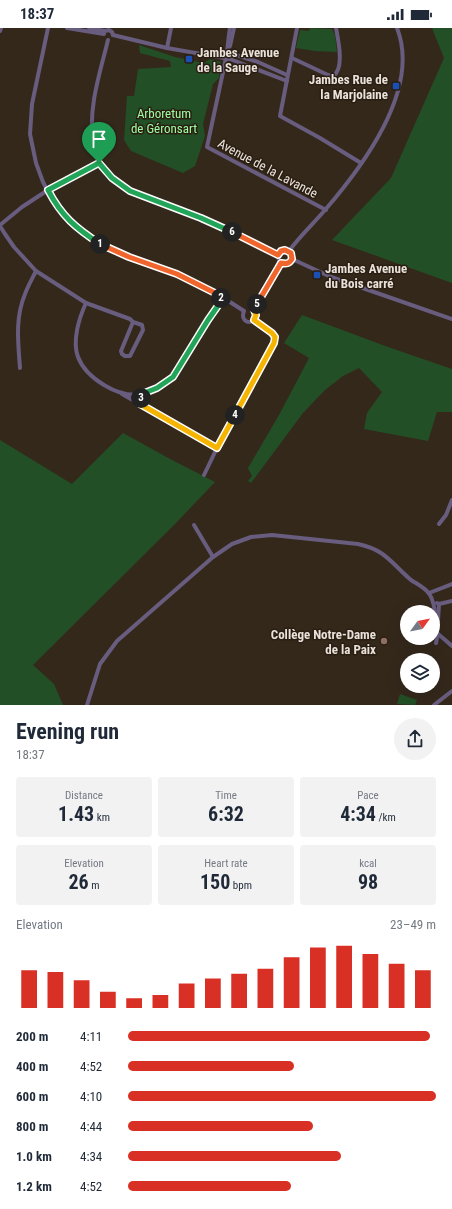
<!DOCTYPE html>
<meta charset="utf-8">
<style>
body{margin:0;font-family:"Roboto Condensed",sans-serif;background:#f2f2f3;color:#1f2937;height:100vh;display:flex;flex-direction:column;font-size:15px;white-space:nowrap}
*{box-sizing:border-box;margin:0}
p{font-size:13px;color:#747a83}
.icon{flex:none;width:22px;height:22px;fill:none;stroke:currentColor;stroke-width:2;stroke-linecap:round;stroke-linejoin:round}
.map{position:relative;height:677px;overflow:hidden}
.sheet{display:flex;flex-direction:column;background:#fff;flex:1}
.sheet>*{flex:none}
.needle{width:26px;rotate:57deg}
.fabs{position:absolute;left:400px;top:577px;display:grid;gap:8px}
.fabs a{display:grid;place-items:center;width:40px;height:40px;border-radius:50%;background:#fff;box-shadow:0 4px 16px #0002;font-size:20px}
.pin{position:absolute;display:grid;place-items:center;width:34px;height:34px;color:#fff;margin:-41px -17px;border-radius:50% 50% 50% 0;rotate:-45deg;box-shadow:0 0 4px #0007}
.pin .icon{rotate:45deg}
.km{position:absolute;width:20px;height:20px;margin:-10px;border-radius:50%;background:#222;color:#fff;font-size:11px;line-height:20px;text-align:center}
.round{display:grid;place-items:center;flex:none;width:42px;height:42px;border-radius:21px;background:#f2f2f3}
.head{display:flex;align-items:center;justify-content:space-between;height:68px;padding:0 16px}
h1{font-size:22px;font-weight:700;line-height:30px}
.figures{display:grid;grid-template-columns:repeat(3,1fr);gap:6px;height:68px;padding:4px 16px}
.figures div{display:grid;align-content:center;border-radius:4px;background:#f2f2f3;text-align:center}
.figures b{font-size:20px;font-weight:700}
.figures small{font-size:11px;font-weight:400}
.figures p{font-size:11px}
.chart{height:112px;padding:8px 16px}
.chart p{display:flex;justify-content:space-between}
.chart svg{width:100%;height:72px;margin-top:4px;stroke:#d93025;stroke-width:6}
ul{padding:0 16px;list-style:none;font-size:13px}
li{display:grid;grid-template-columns:64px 48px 1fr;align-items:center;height:30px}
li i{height:10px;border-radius:5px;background:#d93025}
.status{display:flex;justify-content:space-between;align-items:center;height:28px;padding:0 20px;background:#fff;direction:ltr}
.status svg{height:11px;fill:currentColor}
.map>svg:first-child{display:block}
</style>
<div class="status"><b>18:37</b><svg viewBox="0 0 49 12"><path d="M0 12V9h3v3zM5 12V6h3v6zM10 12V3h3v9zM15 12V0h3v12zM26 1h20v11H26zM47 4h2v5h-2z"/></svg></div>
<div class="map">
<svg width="452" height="677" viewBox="0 0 452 677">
<rect width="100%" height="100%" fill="#34281b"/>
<!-- green -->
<g fill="#224f26">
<path d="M310,0l22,1 3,6 2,17 -22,-1 -19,-3 4,-18 9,1z"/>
<path d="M432,0h20v255l-120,-43 59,-62 53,-120z"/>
<path d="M139,17l36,12 29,6 6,-4 11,3 -2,16 -6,6 -10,40 2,12 -10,30 -12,7 -52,-22 -7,-11 3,-44h7l4,-27 33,-2 -1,-6 -30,-8z"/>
<path d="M302,287l86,32 64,22v43h-15l-9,29 -64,-12 3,-16 15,-21 -23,-24 -16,8 -18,14 -22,23 -52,70 -3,-2 4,-5 -4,-8 31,-53 30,-57 -25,-15z"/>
<path d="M123,405l49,27 43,22 -39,41 -143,142 21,19 9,21h-63v-265l72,44z"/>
<path d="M400,666l17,6 -2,5 -18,-1z"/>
</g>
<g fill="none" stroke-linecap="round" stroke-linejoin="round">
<!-- minor -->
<g stroke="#685c7f" stroke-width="4">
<path d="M48,0l-16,76 -2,30 6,29 7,19 12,23 20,22 25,18 29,12 48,17 40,20 5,6"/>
<path d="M67,0l37,6"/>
<path d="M89,0l16,3 4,-1 3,2 1,3"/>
<path d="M230,0c-2,11 -2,20 -4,30l-19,89 119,63"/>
<path d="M297,0l-17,88 40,22 41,25"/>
<path d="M0,3l1,-3"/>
<path d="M113,7l54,13 63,11 57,22"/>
<path d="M108,12c-8,33 -20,67 -15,102 8,52 68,60 108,76 26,11 53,23 77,37"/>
<path d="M167,20l4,-20"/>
<path d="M228,20l2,-2 4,-18"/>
<path d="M292,30l36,17 5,1c12,-7 5,-37 3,-48"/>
<path d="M230,31l3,-5 25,8 29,13"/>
<path d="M0,197l22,-18 26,-17 51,-27"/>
<path d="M0,198l5,8 9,13 22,24 50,32 44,16 3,3 -12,29 1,3 3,2h5l13,-26 -1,-5 -9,-3"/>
<path d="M289,223c11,-15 24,-27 36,-41 38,-44 96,-121 72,-182"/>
<path d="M292,231l39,18 121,42"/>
<path d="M281,235c-6,-7 -1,-14 8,-12"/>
<path d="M281,235c5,1 8,1 11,-4"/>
<path d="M86,275c-7,15 -14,38 -8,54 8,21 41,42 64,37 8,-2 17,-7 24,-12 13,-9 19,-24 26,-37 10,-15 20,-31 30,-45l8,2 14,9"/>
<path d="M254,282l27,-47"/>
<path d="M244,283c-4,10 6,15 12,7l-1,-6 -1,-2"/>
<path d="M20,340c-2,-26 -5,-50 5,-74 3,-8 7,-15 11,-23"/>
<path d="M122,366l95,54 57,-105 1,-6 -3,-4 -18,-13"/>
<path d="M204,447l13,-27"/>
<path d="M439,496l7,-9 6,-15"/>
<path d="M194,497l19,32"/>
<path d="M429,565l23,-9"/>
<path d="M437,575l2,1 13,-3"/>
<path d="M438,593l1,-17"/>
<path d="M437,605l15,13"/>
<path d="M87,677l13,-41 17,-23 96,-84 19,-13 19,-7 21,-2 86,9c28,6 33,19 53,36 6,4 15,8 19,15 5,8 9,39 6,48"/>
<path d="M434,677l18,-14"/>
</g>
</g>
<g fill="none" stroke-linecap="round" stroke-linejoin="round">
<!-- split-1 casing -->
<g stroke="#fff" stroke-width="8">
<path id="split-1" d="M99,135l-51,27c14,27 28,38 52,54"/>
</g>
<!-- split-2 casing -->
<g stroke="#fff" stroke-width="8">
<path id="split-2" d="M100,216l29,13 48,17 40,20 4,4"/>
</g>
<!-- split-3 casing -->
<g stroke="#fff" stroke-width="8">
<path id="split-3" d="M141,370l1,-4 15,-6 16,-11 35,-57 14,-20 -1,-2"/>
</g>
<!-- split-4 casing -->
<g stroke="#fff" stroke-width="8">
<path id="split-4" d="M141,370l-1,6 77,44 18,-33"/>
</g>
<!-- split-5 casing -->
<g stroke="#fff" stroke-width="8">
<path id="split-5" d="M235,387l39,-72 1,-6 -3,-4 -18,-13 2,-5 -2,-5 3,-6"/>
</g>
<!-- split-6 casing -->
<g stroke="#fff" stroke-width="8">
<path id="split-6" d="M232,204l46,23 3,-4 4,-1 6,3 1,6c-3,5 -6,5 -11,4l-24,41"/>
</g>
<!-- split-7 casing -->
<g stroke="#fff" stroke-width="8">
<path id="split-7" d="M99,135l13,15 18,13 71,27 31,14"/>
</g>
<!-- split-1 -->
<use href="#split-1" stroke="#22a559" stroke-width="5"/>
<!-- split-2 -->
<use href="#split-2" stroke="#f0652b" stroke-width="5"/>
<!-- split-3 -->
<use href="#split-3" stroke="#22a559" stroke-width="5"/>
<!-- split-4 -->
<use href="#split-4" stroke="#f5b400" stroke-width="5"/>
<!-- split-5 -->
<use href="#split-5" stroke="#f5b400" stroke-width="5"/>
<!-- split-6 -->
<use href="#split-6" stroke="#f0652b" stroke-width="5"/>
<!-- split-7 -->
<use href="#split-7" stroke="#22a559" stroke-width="5"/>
</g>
<!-- markers -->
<g fill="#1a4fb4" stroke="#2a1e12" stroke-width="1.5">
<rect x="185" y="27" width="8" height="8" rx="2"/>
<rect x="392" y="54" width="8" height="8" rx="2"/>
<rect x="313" y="243" width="8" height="8" rx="2"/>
</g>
<circle fill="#8d6e63" stroke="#2a1e12" stroke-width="1.5" cx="384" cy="613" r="4"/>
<g text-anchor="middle" stroke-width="3" stroke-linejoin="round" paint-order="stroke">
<!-- poi labels -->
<g font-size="13" font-weight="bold" fill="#eae2da" stroke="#2a1e12" text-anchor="start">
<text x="197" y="29">Jambes Avenue<tspan x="197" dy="15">de la Sauge</tspan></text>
<text x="388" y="56" text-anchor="end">Jambes Rue de<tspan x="388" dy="15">la Marjolaine</tspan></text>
<text x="325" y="245">Jambes Avenue<tspan x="325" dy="15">du Bois carré</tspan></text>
<text x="376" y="611" text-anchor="end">Collège Notre-Dame<tspan x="376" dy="15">de la Paix</tspan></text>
</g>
<!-- park labels -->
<g font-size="13" fill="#9cfda0" stroke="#2a1e12">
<text x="164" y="90">Arboretum<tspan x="164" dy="15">de Géronsart</tspan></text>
</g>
<!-- street labels -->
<g font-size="13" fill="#eae2da" stroke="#2a1e12">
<text transform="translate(268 140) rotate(28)" y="5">Avenue de la Lavande</text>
</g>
</g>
</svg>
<div class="fabs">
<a><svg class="needle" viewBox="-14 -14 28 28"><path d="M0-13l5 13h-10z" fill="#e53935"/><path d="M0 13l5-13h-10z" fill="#747a83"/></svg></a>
<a><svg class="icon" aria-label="layers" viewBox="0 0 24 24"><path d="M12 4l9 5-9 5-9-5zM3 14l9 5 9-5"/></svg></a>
</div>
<div class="pin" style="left:99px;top:135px;background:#1e9e55"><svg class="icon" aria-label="arrive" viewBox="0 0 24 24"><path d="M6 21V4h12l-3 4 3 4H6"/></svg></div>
<b class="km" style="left:100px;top:216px">1</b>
<b class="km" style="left:221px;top:270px">2</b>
<b class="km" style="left:141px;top:370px">3</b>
<b class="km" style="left:235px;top:387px">4</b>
<b class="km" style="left:257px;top:276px">5</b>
<b class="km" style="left:232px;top:204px">6</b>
</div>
<section class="sheet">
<div class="head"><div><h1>Evening run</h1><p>18:37</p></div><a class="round"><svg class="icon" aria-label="share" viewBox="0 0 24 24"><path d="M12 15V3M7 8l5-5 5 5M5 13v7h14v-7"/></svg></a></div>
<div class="figures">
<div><p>Distance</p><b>1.43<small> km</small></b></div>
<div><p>Time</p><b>6:32</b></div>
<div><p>Pace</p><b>4:34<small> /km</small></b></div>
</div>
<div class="figures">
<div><p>Elevation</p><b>26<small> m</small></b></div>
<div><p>Heart rate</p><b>150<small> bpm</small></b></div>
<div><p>kcal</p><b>98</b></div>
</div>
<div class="chart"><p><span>Elevation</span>23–49 m</p>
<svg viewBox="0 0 160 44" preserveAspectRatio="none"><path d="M5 44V21M15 44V22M25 44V27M35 44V34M45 44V38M55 44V36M65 44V29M75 44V26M85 44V23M95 44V20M105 44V13M115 44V7M125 44V6M135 44V11M145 44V17M155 44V21"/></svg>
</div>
<ul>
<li><b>200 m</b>4:11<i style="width:98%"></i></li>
<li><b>400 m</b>4:52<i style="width:54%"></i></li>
<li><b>600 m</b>4:10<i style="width:100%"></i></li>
<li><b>800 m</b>4:44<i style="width:60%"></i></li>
<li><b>1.0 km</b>4:34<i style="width:69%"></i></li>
<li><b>1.2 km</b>4:52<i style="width:53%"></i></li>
</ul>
</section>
